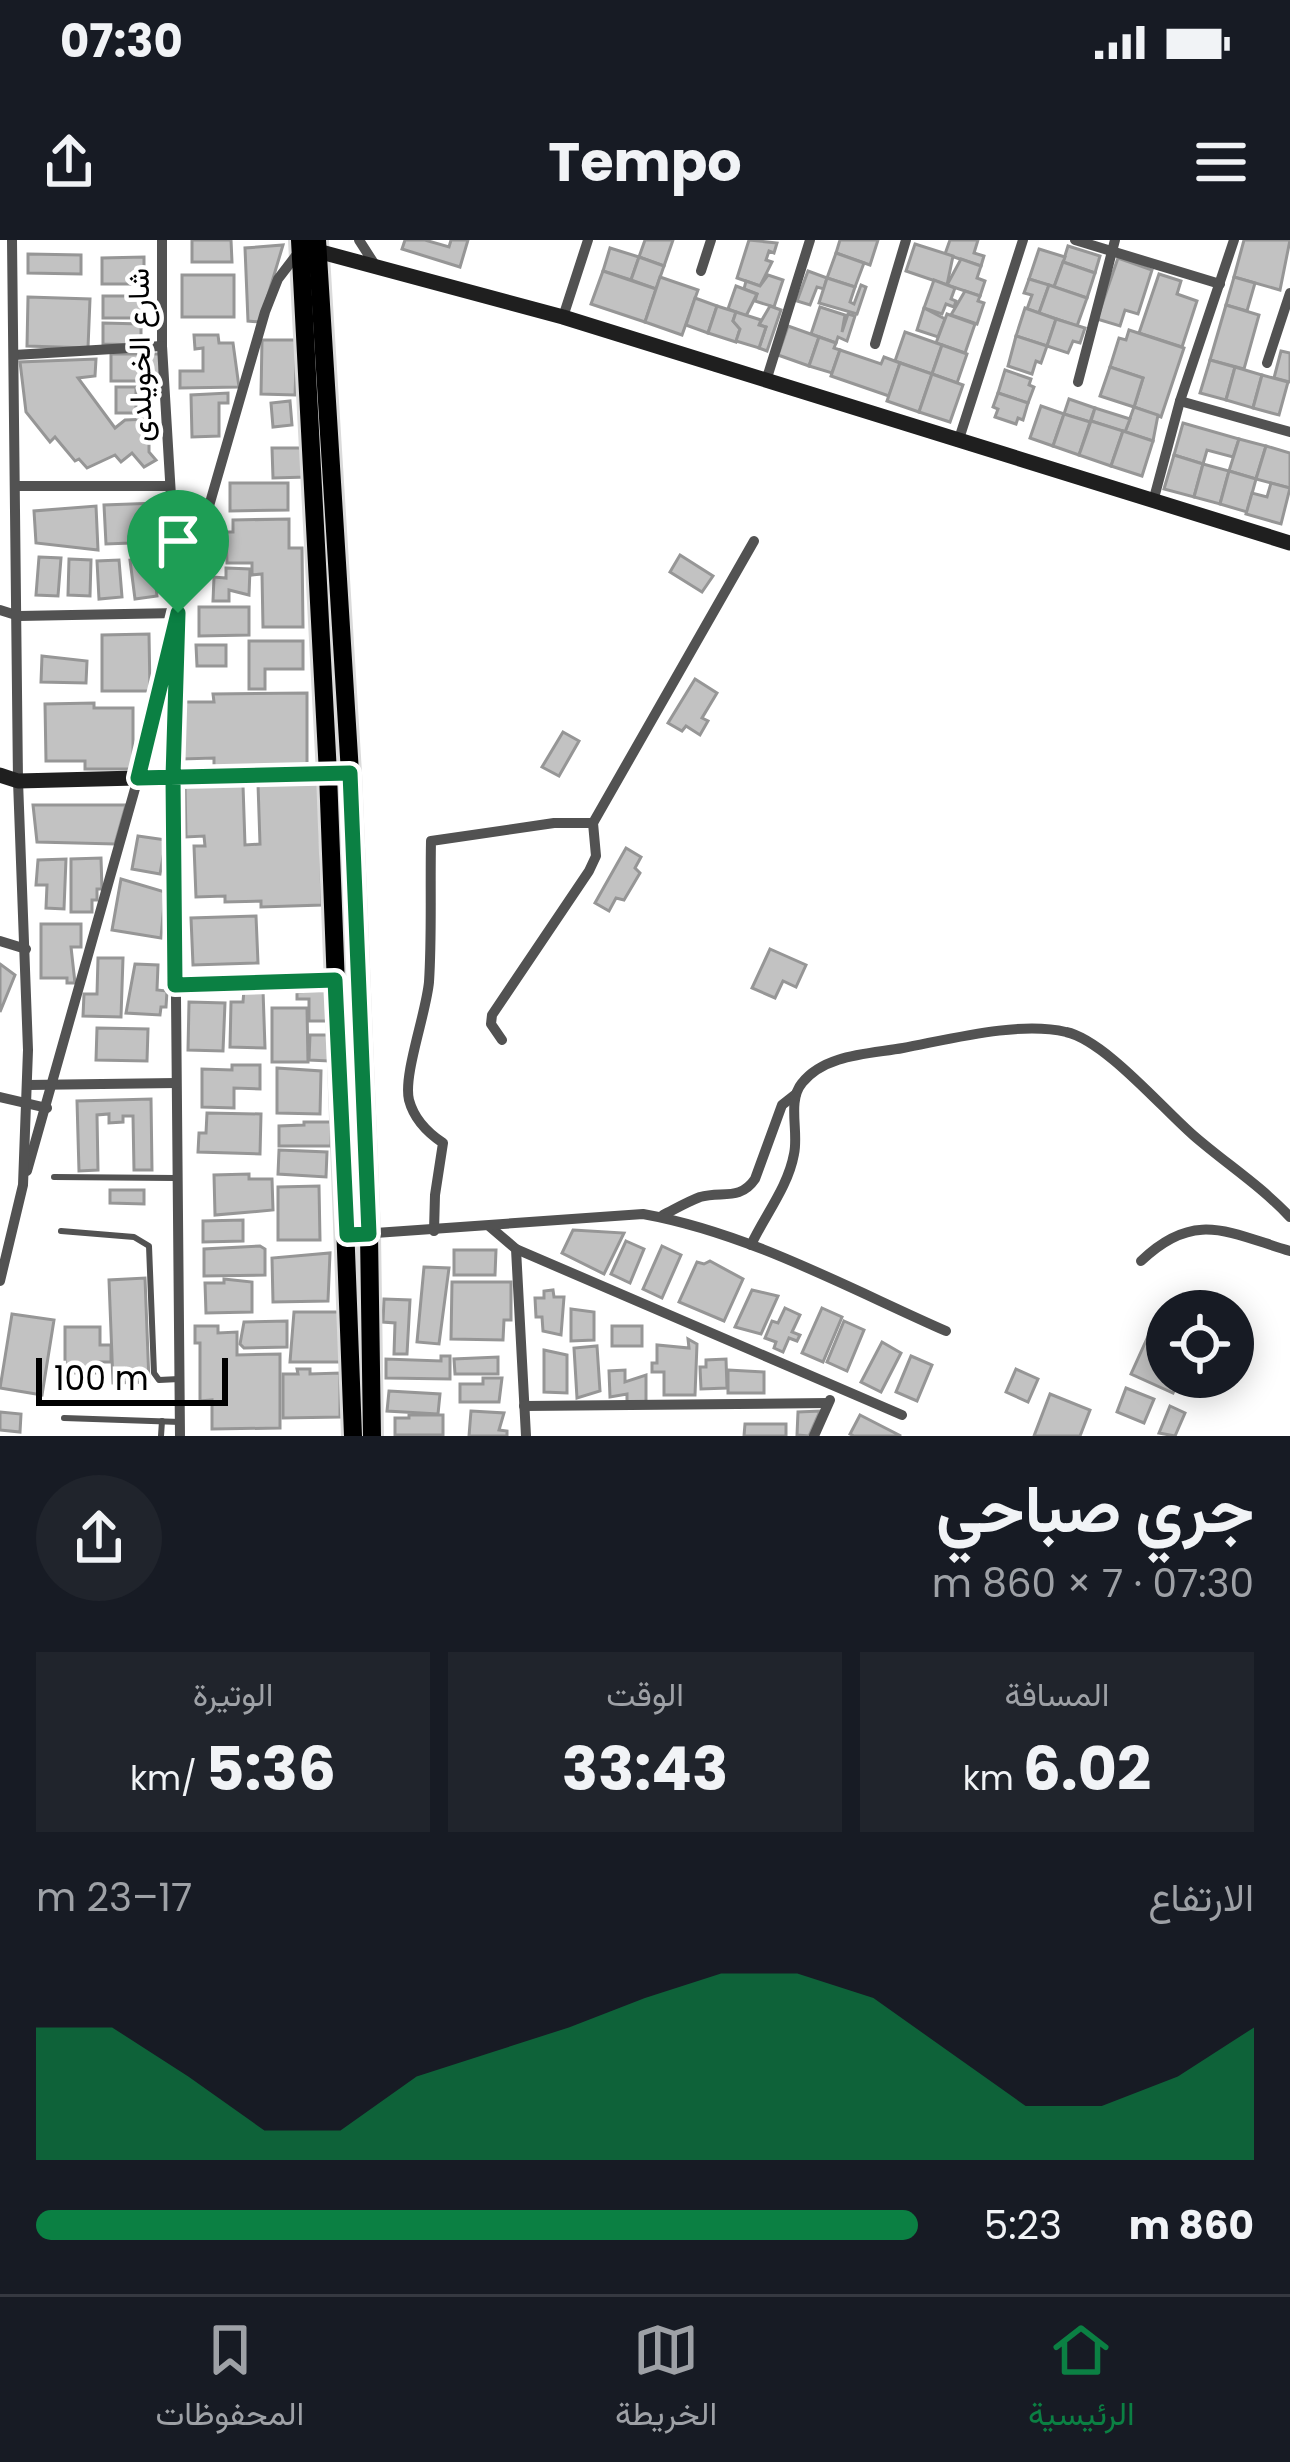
<!DOCTYPE html>
<html lang="ar">
<meta charset="utf-8">
<style>
body{margin:0;font-family:Poppins,Vazirmatn,sans-serif;background:#20242c;color:#f1f3f6;direction:rtl;height:100vh;display:flex;flex-direction:column;font-size:45px;white-space:nowrap}
*{box-sizing:border-box;margin:0}
p{font-size:39px;color:#9ea1a6}
.icon{flex:none;width:66px;height:66px;fill:none;stroke:currentColor;stroke-width:2;stroke-linecap:round;stroke-linejoin:round}
.map{position:relative;height:1196px;overflow:hidden;direction:ltr}
.details{display:flex;flex-direction:column;background:#171b24;flex:1}
.details>*{flex:none}
.controls{position:absolute;left:1146px;top:1050px;display:grid;gap:24px}
.controls a{display:grid;place-items:center;width:108px;height:108px;border-radius:50%;background:#171b24;box-shadow:0 6px 30px #0003;font-size:60px}
.scale{position:absolute;left:36px;bottom:30px;width:192px;box-sizing:border-box;padding-left:12px;border:6px solid #000;border-top:0;font-size:33px;line-height:42px;white-space:nowrap;color:#000;-webkit-text-stroke:9px #fff;paint-order:stroke}
.pin{position:absolute;display:grid;place-items:center;width:102px;height:102px;color:#fff;margin:-123px -51px;border-radius:50% 50% 50% 0;rotate:-45deg;box-shadow:0 0 12px #0007}
.pin .icon{rotate:45deg}
.round{display:grid;place-items:center;flex:none;width:126px;height:126px;border-radius:63px;background:#20242c}
.head{display:flex;align-items:center;justify-content:space-between;height:204px;padding:0 36px}
h1{font-size:66px;font-weight:700;line-height:90px}
.figures{display:grid;grid-template-columns:repeat(3,1fr);gap:18px;height:204px;padding:12px 36px}
.figures div{display:grid;align-content:center;border-radius:0px;background:#20242c;text-align:center}
.figures b{font-size:60px;font-weight:700}
.figures small{font-size:33px;font-weight:400}
.figures p{font-size:33px}
.chart{height:336px;padding:24px 36px}
.chart p{display:flex;justify-content:space-between}
.chart svg{width:100%;height:216px;margin-top:12px;fill:#0b8043;opacity:.7}
ul{padding:0 36px;list-style:none;font-size:39px}
li{display:grid;grid-template-columns:192px 144px 1fr;align-items:center;height:90px}
li i{height:30px;border-radius:15px;background:#0b8043}
.status{display:flex;justify-content:space-between;align-items:center;height:84px;padding:0 60px;background:#171b24;direction:ltr}
.status svg{height:33px;fill:currentColor}
header{display:flex;justify-content:space-between;align-items:center;height:156px;padding:0 36px;background:#171b24;font-size:54px;font-weight:700}
.tabs{display:flex;justify-content:space-around;align-items:center;height:168px;border-top:3px solid #363941;background:#171b24;font-size:33px;color:#9ea1a6}
.tabs a{display:grid;justify-items:center;gap:6px}
.tabs .active{color:#0b8043}
.map>svg:first-child{display:block}
</style>
<div class="status"><b>07:30</b><svg viewBox="0 0 49 12"><path d="M0 12V9h3v3zM5 12V6h3v6zM10 12V3h3v9zM15 12V0h3v12zM26 1h20v11H26zM47 4h2v5h-2z"/></svg></div>
<header><svg class="icon" aria-label="menu" viewBox="0 0 24 24"><path d="M4 6h16M4 12h16M4 18h16"/></svg>Tempo<svg class="icon" aria-label="share" viewBox="0 0 24 24"><path d="M12 15V3M7 8l5-5 5 5M5 13v7h14v-7"/></svg></header>
<div class="map">
<svg width="1290" height="1196" viewBox="0 0 1290 1196">
<rect width="100%" height="100%" fill="#fff"/>
<!-- building -->
<g fill="#c2c2c2" stroke="#969696" stroke-width="3">
<path d="M192,0h39l1,22h-40z"/>
<path d="M405,0h20l24,7 2,-7h17l-8,27 -58,-18z"/>
<path d="M645,0h28l-9,26 -25,-9z"/>
<path d="M749,0l28,3 -3,10 -5,-2 -3,9 6,2 -12,24 -23,-8z"/>
<path d="M840,0h38l-8,25 -34,-12z"/>
<path d="M950,0h28l-4,13 10,3 -3,10 -36,-12z"/>
<path d="M1244,0h46l-10,50 -46,-13z"/>
<path d="M915,4l38,12 -6,29 -41,-14z"/>
<path d="M283,5l-23,77 -12,-1 -3,-73z"/>
<path d="M1068,6l32,10 -5,17 -32,-11z"/>
<path d="M610,8l29,9 -8,23 -28,-9z"/>
<path d="M1039,9l26,8 -11,30 -25,-8z"/>
<path d="M836,13l28,10 -9,24 -28,-9z"/>
<path d="M28,14l53,1v19l-53,-1z"/>
<path d="M144,17v27h-42v-26z"/>
<path d="M639,17l25,9 -8,23 -25,-9z"/>
<path d="M1118,18l34,12 -14,44 -13,-4 -5,16 -23,-7z"/>
<path d="M961,19l20,7 -4,12 8,3 -5,15 -33,-11z"/>
<path d="M1063,22l32,11 -8,25 -33,-11z"/>
<path d="M603,31l53,18 -11,33 -54,-18z"/>
<path d="M808,31l19,7 -3,11 -7,-2 -7,18 -13,-4z"/>
<path d="M1159,34l22,7 -4,13 20,7 -15,46 -43,-14z"/>
<rect x="182" y="35" width="52" height="42"/>
<path d="M768,35l15,5 -9,27 -19,-6 2,-7 -13,-5 2,-8 14,5z"/>
<path d="M660,37l38,13 -16,45 -37,-13z"/>
<path d="M1234,37l21,6 -8,28 -21,-6z"/>
<path d="M827,38l28,9 -5,15 4,2 7,-19 5,2 -9,27 -38,-11z"/>
<path d="M1029,39l20,6 -10,28 -12,-4 5,-14 -8,-2z"/>
<path d="M934,40l21,8 -4,11 5,2 -2,6 -8,-3 -4,10 -18,-6z"/>
<path d="M1049,45l38,13 -10,28 -38,-13z"/>
<path d="M736,46l21,8 -11,22 -18,-7z"/>
<path d="M965,51l15,5 -2,5 6,2 -7,21 -26,-9z"/>
<rect x="103" y="56" width="39" height="22"/>
<path d="M28,57l62,2 -2,49 -61,-2z"/>
<path d="M695,58l22,8 -9,27 -22,-8z"/>
<path d="M1226,65l33,10 -15,54 -34,-9z"/>
<path d="M717,66l19,6 -3,9 7,8 -4,13 -28,-9z"/>
<path d="M770,66l11,4 -14,41 -8,-3 7,-21 -7,-2z"/>
<path d="M820,67l25,8 -3,17 6,-18 7,2 -8,25 -9,-4 -2,6 -25,-9z"/>
<path d="M924,68l21,11 -7,18 -21,-7z"/>
<path d="M1025,68l31,11 -9,27 -31,-10z"/>
<path d="M736,72l25,8 -2,5 7,2 -7,21 -23,-7 4,-12 -7,-8z"/>
<path d="M947,74l28,10 -10,29 -29,-10z"/>
<path d="M1056,79l29,9 -5,15 -7,-2 -5,12 -21,-7z"/>
<path d="M103,83l38,1v21l-38,-1z"/>
<path d="M788,86l31,11 -10,29 -31,-11z"/>
<path d="M1129,90l55,18 -23,69 -27,-10 9,-29 -33,-11 9,-29 7,2z"/>
<path d="M905,92l37,13 -10,29 -37,-13z"/>
<path d="M194,95h24l1,8h14l6,44 -59,1v-17h23v-23l-8,1z"/>
<path d="M1016,96l31,10 -6,17 -5,-2 -4,13 -24,-8z"/>
<path d="M819,97l17,6 -2,5 6,2 -8,23 -23,-7z"/>
<path d="M262,100h35l-2,55 -34,-1z"/>
<path d="M942,105l25,9 -10,29 -25,-9z"/>
<path d="M840,110l41,14 3,-7 16,6 -11,33 -58,-20z"/>
<path d="M1281,111l9,2v29l-16,-4z"/>
<rect x="111" y="114" width="49" height="27"/>
<path d="M96,119l-1,17 -17,2 37,50 10,-8 24,-1v33l7,8 -12,7 -12,-14 -11,9 -6,-7 -28,13 -8,-9 -4,2 -20,-24 -5,5 -24,-30 -6,-50z"/>
<path d="M1210,120l25,7 -9,33 -26,-7z"/>
<path d="M900,123l32,11 -13,38 -32,-11z"/>
<path d="M1110,127l33,11 -9,29 -34,-11z"/>
<path d="M1235,127l27,8 -9,33 -27,-8z"/>
<path d="M1005,130l26,9 -2,6 5,2 -6,16 -30,-10z"/>
<path d="M932,134l31,11 -13,37 -31,-10z"/>
<path d="M1262,135l26,7 -9,33 -26,-7z"/>
<rect x="116" y="147" width="20" height="26"/>
<path d="M228,153v10h-9v33l-27,1 -1,-42z"/>
<path d="M998,153l30,10 -5,17 -5,-2 -2,6 -21,-7 3,-8 -5,-2z"/>
<path d="M1069,159l26,9 -5,14 -26,-8z"/>
<path d="M290,161l2,24 -19,2 -2,-24z"/>
<path d="M1041,166l23,8 -11,32 -23,-8z"/>
<path d="M1134,167l24,8 -5,26 -28,-9z"/>
<path d="M1095,168l35,11 -5,13 -34,-11z"/>
<path d="M1064,174l26,8 -11,33 -26,-9z"/>
<path d="M1091,181l32,10 -12,35 -32,-11z"/>
<path d="M1183,183l56,16 -6,18 -26,-7 -4,14 -29,-9z"/>
<path d="M1123,191l30,10 -11,35 -31,-10z"/>
<path d="M1239,199l27,7 -10,33 -27,-8z"/>
<path d="M1266,206l24,7v35l-34,-9z"/>
<path d="M272,208h35v29l-34,1z"/>
<path d="M1174,215l29,9 -9,33 -30,-8z"/>
<path d="M1203,224l26,7 -9,33 -26,-7z"/>
<path d="M1229,231l27,8 -9,33 -27,-8z"/>
<path d="M230,243h58v27l-58,1z"/>
<path d="M1271,243l19,5 -9,36 -35,-10 6,-21 15,4z"/>
<path d="M158,263l2,32 -31,2 1,6 -24,1 -2,-39z"/>
<path d="M96,266l2,44 -62,-7 -2,-32z"/>
<path d="M289,279v29h13l1,79h-40l-1,-53 -10,1v-12h-25l-1,-31h7v-12z"/>
<path d="M680,315l33,21 -11,16 -32,-20z"/>
<path d="M39,317l22,1 -3,38 -22,-1z"/>
<path d="M153,318l4,38 -22,3 -5,-39z"/>
<path d="M69,319l22,1 -1,36 -22,-1z"/>
<path d="M119,320l3,37 -23,2 -2,-38z"/>
<path d="M226,328l24,1 -1,26 -20,-5v11h-16l1,-24 12,1z"/>
<path d="M199,367h50v28l-50,1z"/>
<path d="M149,394l1,57h-48v-56z"/>
<path d="M249,401h54v28h-38v20h-16z"/>
<path d="M196,405h30v21h-29z"/>
<path d="M42,416l45,5 -1,22 -45,-1z"/>
<path d="M695,439l22,14 -15,25 6,3 -8,14 -14,-9 -4,5 -14,-8z"/>
<path d="M307,453v73l-93,1v-9l-32,1 -1,-57h33l-1,-8z"/>
<path d="M94,463v5h39v61h-48v-8h-39l-1,-57z"/>
<path d="M563,492l16,9 -20,35 -17,-9z"/>
<path d="M319,542l3,123 -61,2v-6l-36,1v-6l-29,1 -2,-51h11l-1,-10 -18,1 -1,-50 58,-2 2,60 15,-1 -2,-60z"/>
<path d="M33,565h93l-11,39 -78,-2z"/>
<path d="M138,596l28,4 -6,34 -28,-5z"/>
<path d="M626,608l15,9 -6,11 5,5 -16,27 -8,-2 -7,13 -14,-8z"/>
<path d="M101,618l1,31h-5v11h-5v12h-21v-53z"/>
<path d="M66,619l-2,50 -18,-1 1,-23h-11l2,-25z"/>
<path d="M121,639l44,13 -4,46 -49,-8z"/>
<path d="M256,676l2,47 -65,2 -2,-47z"/>
<path d="M41,684h40v23h-10l4,36h-8v-5h-26z"/>
<path d="M770,709l36,16 -10,22 -13,-6 -8,17 -23,-10z"/>
<path d="M98,718h25l-2,59 -38,-1 1,-22h13z"/>
<path d="M0,724l15,11 -15,37z"/>
<path d="M135,724l23,1 -1,25 10,1 -1,16h-5l-1,8 -34,-2z"/>
<path d="M244,750h19l2,58 -35,-1 1,-45h12z"/>
<path d="M309,751h19l-1,30h-18v-22h-12v-7z"/>
<path d="M189,762l36,1 -2,48 -35,-1z"/>
<path d="M272,768h35l1,54h-36z"/>
<path d="M97,788l51,1 -1,32 -51,-1z"/>
<path d="M310,795h19v26l-20,-1z"/>
<path d="M232,825h28v24l-26,-1v20l-32,-1v-38l30,1z"/>
<path d="M277,828l44,3 -1,43 -43,-1z"/>
<path d="M151,859l1,71h-18l-1,-54h-10v6l-14,1v-9l-12,1 1,55 -19,1 -2,-70z"/>
<path d="M207,873l54,1 -1,40 -62,-2 1,-19h7z"/>
<path d="M304,882h27v24h-52v-20l25,-1z"/>
<path d="M279,910l48,2 -1,25 -48,-3z"/>
<path d="M249,934v5h23l1,31 -58,5 -1,-40z"/>
<path d="M319,946l1,54h-42v-53z"/>
<path d="M110,950h34v14l-34,-1z"/>
<path d="M243,980v21l-40,1v-21z"/>
<path d="M573,990l51,3 -20,41 -42,-21z"/>
<path d="M626,1001l18,8 -14,34 -19,-9z"/>
<path d="M260,1006l5,3v26l-61,1v-27z"/>
<path d="M662,1006l19,9 -19,43 -19,-9z"/>
<path d="M454,1010h42l-1,25h-41z"/>
<path d="M330,1013l-2,48 -55,1 -1,-44z"/>
<path d="M710,1021l33,18 -19,42 -45,-19 18,-40 7,2z"/>
<path d="M424,1027l25,1 -10,76 -22,-2z"/>
<path d="M145,1038l4,104 -36,1 -4,-103z"/>
<path d="M224,1039l28,3v30l-46,1 -1,-30h19z"/>
<path d="M452,1042h59v38h-7l-1,20 -52,-1z"/>
<path d="M553,1050l1,7h10l-3,38 -18,-4 -1,-14h-6l-1,-19h9v-7z"/>
<path d="M752,1050l26,6 -17,38 -26,-7z"/>
<path d="M384,1059l26,1 -3,54h-13l1,-31 -12,-1z"/>
<path d="M785,1068l15,7 -8,17 8,3 -3,6 -8,-3 -6,14 -9,-4 2,-6 -11,-4 7,-17 6,2z"/>
<path d="M822,1068l20,9 -19,45 -21,-9z"/>
<path d="M571,1069l23,3v28l-23,1z"/>
<path d="M294,1072h47l1,50h-52z"/>
<path d="M12,1074l42,6 -12,75 -42,-7z"/>
<path d="M287,1081v26l-43,1 -4,-4 4,-22z"/>
<path d="M844,1081l20,9 -17,41 -20,-9z"/>
<path d="M195,1086h23v7l19,-1v23l43,-1v74l-68,1v-29l-12,1v-58h-5z"/>
<rect x="612" y="1086" width="30" height="20"/>
<path d="M65,1087h35v18h11v17h-12v11h-34z"/>
<path d="M1150,1092l17,8v37h13l-7,16 -42,-19z"/>
<path d="M688,1099l9,5 -2,51h-31v-23h-12v-9h5v-18l32,3z"/>
<path d="M882,1102l19,11 -20,39 -20,-10z"/>
<path d="M597,1106l3,45 -23,7 -3,-50z"/>
<path d="M544,1110l23,5v38l-23,-1z"/>
<path d="M441,1116h9v23l-64,-1v-19l55,2z"/>
<path d="M911,1116l21,9 -15,36 -21,-9z"/>
<path d="M498,1117v17h-43l-1,-15z"/>
<path d="M726,1119l1,29 -26,1 -1,-22h6v-7z"/>
<path d="M297,1129h13v5l30,-1v44l-57,1v-44h15z"/>
<path d="M1016,1129l22,10 -10,23 -22,-10z"/>
<path d="M625,1130v12l21,-7v27l-19,1v-9l-17,3 -1,-26z"/>
<path d="M728,1130l36,2v21h-36z"/>
<path d="M483,1138h19l-3,24h-39v-18h23z"/>
<path d="M1126,1148l28,11 -10,24 -27,-11z"/>
<path d="M389,1151l51,3 -2,20 -51,-3z"/>
<path d="M1050,1154l40,16 -10,26h-46z"/>
<path d="M1170,1166l15,7 -10,23 -16,-3z"/>
<path d="M471,1171l33,2 -5,17 8,1v5h-38z"/>
<path d="M820,1171l-11,25 -12,-1 1,-23z"/>
<path d="M0,1172l21,2 -1,18 -20,-2z"/>
<path d="M409,1175h34v20h-48v-17h14z"/>
<path d="M860,1175l41,21h-47l-4,-2z"/>
<path d="M745,1184h41v12h-42z"/>
</g>
<g fill="none" stroke-linecap="round" stroke-linejoin="round">
<!-- primary casing -->
<g stroke="#dbdbdb" stroke-width="24">
<g id="primary">
<path d="M300,0l28,534 25,662"/>
<path d="M317,0l33,533 19,461 3,202"/>
</g>
</g>
<!-- lane -->
<g stroke="#525252" stroke-width="6">
<path d="M54,937l122,1"/>
<path d="M61,991l73,6 15,9 5,127 5,7 20,-1"/>
<path d="M64,1178l116,4"/>
<path d="M161,1196l1,-15"/>
</g>
<!-- street -->
<g stroke="#525252" stroke-width="10">
<path d="M162,0v106l16,267 -4,164 6,659"/>
<path d="M359,0l16,25"/>
<path d="M1075,0l145,44"/>
<path d="M701,31l10,-31"/>
<path d="M563,77l25,-77"/>
<path d="M875,104l31,-104"/>
<path d="M14,115l148,-9"/>
<path d="M1267,123l23,-70"/>
<path d="M766,141l44,-141"/>
<path d="M1078,142l37,-142"/>
<path d="M1180,161l110,31"/>
<path d="M958,202l65,-202"/>
<path d="M17,246h151"/>
<path d="M1154,258l26,-97 54,-161"/>
<path d="M181,363l84,-291 13,-33 23,-30"/>
<path d="M0,370l19,6 159,-3"/>
<path d="M593,583l161,-282"/>
<path d="M0,701l26,8"/>
<path d="M175,745l160,-5"/>
<path d="M28,845l148,-2"/>
<path d="M0,857l47,11"/>
<path d="M27,931l111,-393 35,-145"/>
<path d="M663,975c12,-6 24,-13 37,-18 22,-6 40,4 55,-18l27,-74 14,-11"/>
<path d="M489,986l27,23 10,187"/>
<path d="M434,991l1,-36 8,-52c-15,-10 -29,-24 -34,-43 -6,-25 17,-86 20,-118 3,-46 1,-94 2,-141l123,-18h39l3,33 -7,15 -97,144 -1,9 11,16"/>
<path d="M347,995l296,-21c106,19 205,74 303,117"/>
<path d="M751,1005c14,-30 37,-58 43,-91 5,-22 -7,-53 8,-71 23,-29 68,-29 101,-35 48,-9 116,-27 163,-16 38,8 95,75 127,103 32,28 67,50 97,82"/>
<path d="M516,1009l386,166"/>
<path d="M1141,1021c53,-51 86,-29 149,-10"/>
<path d="M0,1041l23,-96 5,-135 -10,-269 -6,-541"/>
<path d="M524,1166l304,-3"/>
<path d="M814,1196l16,-36"/>
</g>
<!-- secondary -->
<g stroke="#1f1f1f" stroke-width="15">
<path d="M310,9l253,68 727,226"/>
<path d="M0,535l18,6 320,-8"/>
</g>
<!-- primary -->
<use href="#primary" stroke="#000" stroke-width="18"/>
</g>
<g fill="none" stroke-linecap="round" stroke-linejoin="round">
<!-- route casing -->
<g stroke="#fff" stroke-width="24">
<path id="route" d="M178,373l-40,165 212,-5 19,461 -22,1 -12,-255 -160,5 -2,-208 5,-164"/>
</g>
<!-- route -->
<use href="#route" stroke="#0b8043" stroke-width="15"/>
</g>
<g text-anchor="middle" stroke-width="9" stroke-linejoin="round" paint-order="stroke">
<!-- street labels -->
<g font-size="30" fill="#000" stroke="#fff">
<text transform="translate(140 115) rotate(-91)" y="10">شارع الخويلدى</text>
</g>
</g>
</svg>
<div class="controls">
<a><svg class="icon" aria-label="locate" viewBox="0 0 24 24"><circle cx="12" cy="12" r="6"/><path d="M12 2v4M12 18v4M2 12h4M18 12h4"/></svg></a>
</div>
<div class="scale">100 m</div>
<div class="pin" style="left:178px;top:373px;background:#1e9e55"><svg class="icon" aria-label="arrive" viewBox="0 0 24 24"><path d="M6 21V4h12l-3 4 3 4H6"/></svg></div>
</div>
<section class="details">
<div class="head"><div><h1>جري صباحي</h1><p>07:30 · 7 × 860 m</p></div><a class="round"><svg class="icon" aria-label="share" viewBox="0 0 24 24"><path d="M12 15V3M7 8l5-5 5 5M5 13v7h14v-7"/></svg></a></div>
<div class="figures">
<div><p>المسافة</p><b>6.02<small> km</small></b></div>
<div><p>الوقت</p><b>33:43</b></div>
<div><p>الوتيرة</p><b>5:36<small> /km</small></b></div>
</div>
<div class="chart"><p><span>الارتفاع</span>17–23 m</p>
<svg viewBox="0 0 160 44" preserveAspectRatio="none"><path d="M0 44V17L10 17L20 27L30 38L40 38L50 27L60 22L70 17L80 11L90 6L100 6L110 11L120 22L130 33L140 33L150 27L160 17V44z"/></svg>
</div>
<ul>
<li><b>860 m</b>5:23<i style="width:100%"></i></li>
</ul>
</section>
<nav class="tabs">
<a class="active"><svg class="icon" aria-label="home" viewBox="0 0 24 24"><path d="M3 11l9-7 9 7M6 9v11h12V9"/></svg>الرئيسية</a>
<a><svg class="icon" aria-label="map" viewBox="0 0 24 24"><path d="M3 6l6-2 6 2 6-2v14l-6 2-6-2-6 2zM9 4v14M15 6v14"/></svg>الخريطة</a>
<a><svg class="icon" aria-label="saved" viewBox="0 0 24 24"><path d="M7 4h10v16l-5-4-5 4z"/></svg>المحفوظات</a>
</nav>
